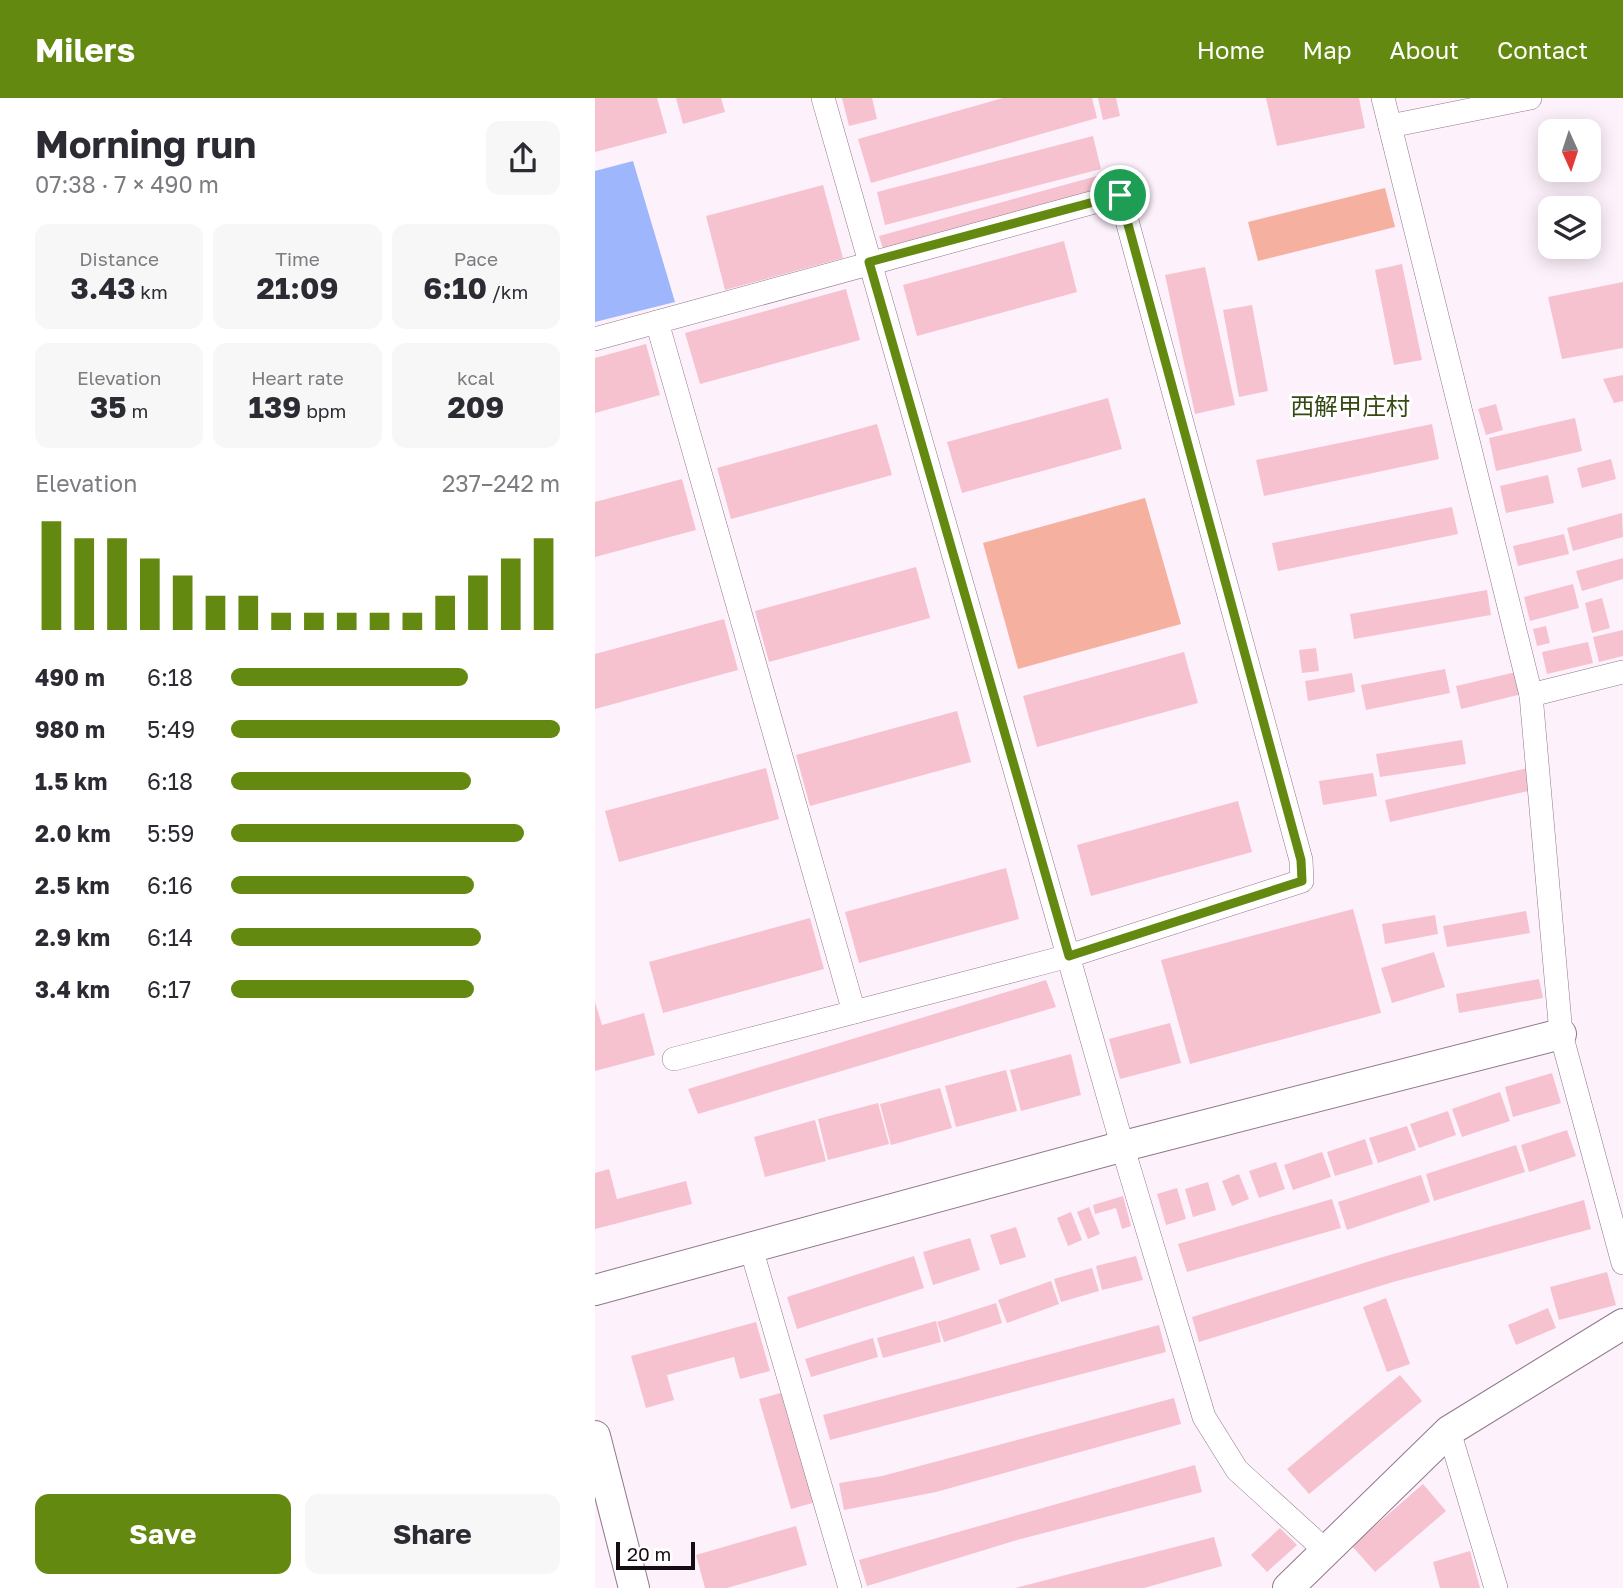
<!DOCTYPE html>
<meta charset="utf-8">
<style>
body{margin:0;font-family:"Golos Text","Noto Sans SC",sans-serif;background:#f7f7f7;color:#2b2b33;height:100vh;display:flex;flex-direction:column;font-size:26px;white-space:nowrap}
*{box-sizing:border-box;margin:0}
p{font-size:23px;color:#7c7c81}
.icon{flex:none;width:38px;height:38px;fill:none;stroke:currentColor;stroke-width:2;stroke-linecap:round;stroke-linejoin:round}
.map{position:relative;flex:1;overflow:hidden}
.panel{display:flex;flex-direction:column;background:#fff;width:595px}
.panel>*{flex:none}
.needle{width:46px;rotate:177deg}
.buttons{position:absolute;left:943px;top:21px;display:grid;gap:14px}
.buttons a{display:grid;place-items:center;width:63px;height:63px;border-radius:14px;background:#fff;box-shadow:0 4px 18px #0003;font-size:35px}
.scale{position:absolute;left:21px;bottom:18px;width:79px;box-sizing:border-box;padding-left:7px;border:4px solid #160c14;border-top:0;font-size:19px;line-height:24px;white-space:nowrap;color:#160c14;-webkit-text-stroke:5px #fff;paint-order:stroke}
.pin{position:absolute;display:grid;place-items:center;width:60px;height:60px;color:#fff;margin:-30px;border:4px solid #fff;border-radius:50%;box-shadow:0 2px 7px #0007}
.round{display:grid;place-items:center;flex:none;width:74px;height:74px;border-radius:14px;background:#f7f7f7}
.summary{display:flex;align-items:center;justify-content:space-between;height:119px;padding:0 35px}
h1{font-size:38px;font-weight:700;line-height:52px}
.figures{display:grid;grid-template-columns:repeat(3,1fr);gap:10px;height:119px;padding:7px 35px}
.figures div{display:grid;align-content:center;border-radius:14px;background:#f7f7f7;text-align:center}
.figures b{font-size:30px;font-weight:700}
.figures small{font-size:19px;font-weight:400}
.figures p{font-size:19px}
.chart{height:196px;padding:14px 35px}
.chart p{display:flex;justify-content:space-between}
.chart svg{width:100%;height:126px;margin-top:7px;stroke:#638910;stroke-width:6}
.action{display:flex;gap:14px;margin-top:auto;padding:14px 35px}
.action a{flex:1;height:80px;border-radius:14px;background:#638910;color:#fff;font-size:28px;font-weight:700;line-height:80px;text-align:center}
.action a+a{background:#f7f7f7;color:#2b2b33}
ul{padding:0 35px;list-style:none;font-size:23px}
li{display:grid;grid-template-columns:112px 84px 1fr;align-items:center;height:52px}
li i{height:18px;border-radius:9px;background:#638910}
header{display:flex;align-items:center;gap:42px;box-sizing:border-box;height:98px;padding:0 35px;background:#638910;color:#fff}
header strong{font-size:33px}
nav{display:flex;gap:38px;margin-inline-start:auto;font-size:24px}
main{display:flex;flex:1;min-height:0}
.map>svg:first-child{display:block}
</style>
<header>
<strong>Milers</strong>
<nav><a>Home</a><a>Map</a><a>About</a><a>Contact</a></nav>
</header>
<main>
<section class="panel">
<div class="summary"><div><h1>Morning run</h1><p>07:38 · 7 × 490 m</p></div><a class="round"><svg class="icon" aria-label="share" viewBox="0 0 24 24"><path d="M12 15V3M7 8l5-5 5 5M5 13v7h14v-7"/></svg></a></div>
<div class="figures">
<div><p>Distance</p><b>3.43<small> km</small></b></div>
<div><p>Time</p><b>21:09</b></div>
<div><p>Pace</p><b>6:10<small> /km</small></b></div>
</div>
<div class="figures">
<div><p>Elevation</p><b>35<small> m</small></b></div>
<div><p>Heart rate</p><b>139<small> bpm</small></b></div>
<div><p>kcal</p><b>209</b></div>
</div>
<div class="chart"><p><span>Elevation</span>237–242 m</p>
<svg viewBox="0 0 160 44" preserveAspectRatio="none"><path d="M5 44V6M15 44V12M25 44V12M35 44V19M45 44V25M55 44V32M65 44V32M75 44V38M85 44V38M95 44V38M105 44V38M115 44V38M125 44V32M135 44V25M145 44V19M155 44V12"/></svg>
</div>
<ul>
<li><b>490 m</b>6:18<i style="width:72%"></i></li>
<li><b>980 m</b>5:49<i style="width:100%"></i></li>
<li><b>1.5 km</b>6:18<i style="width:73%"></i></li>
<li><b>2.0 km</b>5:59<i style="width:89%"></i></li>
<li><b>2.5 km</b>6:16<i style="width:74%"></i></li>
<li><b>2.9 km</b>6:14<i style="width:76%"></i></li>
<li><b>3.4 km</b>6:17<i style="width:74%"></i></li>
</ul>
<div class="action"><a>Save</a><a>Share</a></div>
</section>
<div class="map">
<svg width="1028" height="1490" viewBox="0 0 1028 1490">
<rect width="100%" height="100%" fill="#fdf1fb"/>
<!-- green -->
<g fill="#f6b0a0">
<path d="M790,90l10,39 -137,34 -10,-39z"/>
<path d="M550,400l36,126 -163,45 -35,-126z"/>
</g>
<!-- water -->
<path fill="#9eb6fc" d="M38,63l42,141 -80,20v-151z"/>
<!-- building -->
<g fill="#f7c2cf">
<path d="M0,0h62l10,35 -72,19z"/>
<path d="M81,0h45l4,14 -42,12z"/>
<path d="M247,0h30l5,21 -28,7z"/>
<path d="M408,0h89l5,20 -226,65 -13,-44z"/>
<path d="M503,0h18l4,18 -17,4z"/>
<path d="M671,0h93l6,30 -88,18z"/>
<path d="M498,38l8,33 -216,56 -8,-33z"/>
<path d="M520,73l5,16 -236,65 -5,-16z"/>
<path d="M228,87l20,73 -118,32 -19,-74z"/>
<path d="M469,143l13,51 -160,44 -14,-51z"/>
<path d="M807,166l20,96 -28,5 -19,-95z"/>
<path d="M610,169l30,138 -40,9 -30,-139z"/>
<path d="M1028,184v66l-61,11 -14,-62z"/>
<path d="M251,191l14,51 -160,44 -15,-51z"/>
<path d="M657,207l16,86 -29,6 -16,-87z"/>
<path d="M51,246l14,51 -65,18v-55z"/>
<path d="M1028,277v26l-9,2 -11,-24z"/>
<path d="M513,300l14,51 -160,44 -15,-51z"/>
<path d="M901,306l7,26 -17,5 -8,-26z"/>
<path d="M980,320l7,33 -86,20 -7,-33z"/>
<path d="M282,326l15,51 -161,44 -14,-51z"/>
<path d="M837,326l7,35 -175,37 -8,-36z"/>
<path d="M1016,361l5,20 -34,9 -5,-20z"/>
<path d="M953,377l6,28 -48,10 -6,-27z"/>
<path d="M87,381l14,51 -101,27v-55z"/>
<path d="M857,409l6,27 -180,37 -6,-28z"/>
<path d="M1027,415l1,24 -50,14 -6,-23z"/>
<path d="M969,436l5,20 -51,12 -5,-20z"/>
<path d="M1028,460v21l-41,12 -6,-20z"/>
<path d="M321,469l14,51 -161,44 -14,-51z"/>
<path d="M978,486l6,24 -49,13 -6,-24z"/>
<path d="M892,492l4,25 -137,24 -4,-25z"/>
<path d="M1007,500l8,30 -18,5 -7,-30z"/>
<path d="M129,521l14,51 -143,39v-55z"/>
<path d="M951,528l4,17 -13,3 -4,-17z"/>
<path d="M1028,532v26l-24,6 -6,-25z"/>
<path d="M993,544l5,21 -46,11 -5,-22z"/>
<path d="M721,550l3,23 -17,2 -3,-23z"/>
<path d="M589,554l14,51 -161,44 -14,-51z"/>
<path d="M850,571l5,24 -84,17 -5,-25z"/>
<path d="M921,574l6,22 -61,15 -5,-23z"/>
<path d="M757,575l3,19 -47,9 -3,-20z"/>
<path d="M362,613l14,51 -161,44 -14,-51z"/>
<path d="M867,642l4,24 -86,13 -4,-23z"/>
<path d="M171,670l13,51 -160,43 -14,-51z"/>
<path d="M933,670l5,22 -143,32 -5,-22z"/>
<path d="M778,675l4,23 -54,9 -4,-24z"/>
<path d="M643,703l14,51 -161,44 -14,-51z"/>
<path d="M411,770l13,51 -160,44 -14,-51z"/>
<path d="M758,811l28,104 -191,51 -29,-104z"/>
<path d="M931,813l4,22 -83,14 -4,-21z"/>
<path d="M840,817l3,19 -53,10 -3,-20z"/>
<path d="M215,820l14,51 -161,44 -14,-51z"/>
<path d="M839,854l11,35 -53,16 -11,-35z"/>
<path d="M944,881l4,19 -84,15 -3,-19z"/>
<path d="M451,882l10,27 -358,107 -10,-25z"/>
<path d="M0,904l7,23 42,-12 11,42 -60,16z"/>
<path d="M575,925l11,40 -61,16 -11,-40z"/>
<path d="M476,956l10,41 -60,16 -11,-41z"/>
<path d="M411,972l11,41 -61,16 -11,-41z"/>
<path d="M957,975l9,30 -48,14 -8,-30z"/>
<path d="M345,990l12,40 -61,17 -11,-41z"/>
<path d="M905,994l10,29 -48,16 -10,-28z"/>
<path d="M283,1005l11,41 -61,16 -10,-41z"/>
<path d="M853,1013l8,24 -37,13 -9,-24z"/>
<path d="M220,1022l11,41 -61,16 -11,-40z"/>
<path d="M812,1028l9,24 -38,13 -9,-25z"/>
<path d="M972,1032l9,26 -47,16 -8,-27z"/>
<path d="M770,1041l8,25 -38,12 -8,-24z"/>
<path d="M921,1047l9,27 -91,29 -8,-27z"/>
<path d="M727,1054l9,25 -38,13 -9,-25z"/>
<path d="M681,1064l9,27 -26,9 -10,-27z"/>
<path d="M14,1071l8,30 69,-18 6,23 -97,25v-56z"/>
<path d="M644,1076l10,25 -17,7 -10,-25z"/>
<path d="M826,1077l9,27 -83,28 -9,-28z"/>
<path d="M613,1084l8,28 -23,7 -8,-28z"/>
<path d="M582,1090l9,31 -20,6 -9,-31z"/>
<path d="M528,1098l8,30 -9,3 -6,-21 -21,6 -2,-9z"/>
<path d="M737,1101l9,29 -154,44 -9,-28z"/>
<path d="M989,1102l7,29 -198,53 -194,60 -7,-25 194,-61z"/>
<path d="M494,1109l11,27 -12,5 -11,-27z"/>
<path d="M476,1114l11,28 -14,6 -11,-28z"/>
<path d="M421,1129l10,30 -26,8 -10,-30z"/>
<path d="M375,1140l10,32 -47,15 -10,-33z"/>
<path d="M319,1158l10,32 -127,41 -10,-32z"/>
<path d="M541,1158l7,24 -41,10 -6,-24z"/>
<path d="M497,1170l7,23 -38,11 -7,-23z"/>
<path d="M1012,1174l9,33 -57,15 -9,-33z"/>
<path d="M456,1183l8,23 -52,19 -9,-23z"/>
<path d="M791,1200l24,66 -23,8 -24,-65z"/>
<path d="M401,1205l6,20 -58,19 -7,-20z"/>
<path d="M953,1210l8,20 -40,17 -8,-20z"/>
<path d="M341,1223l5,21 -58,16 -6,-20z"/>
<path d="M161,1224l14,49 -30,8 -6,-22 -67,18 7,25 -28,8 -15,-52z"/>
<path d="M564,1227l7,27 -336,88 -7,-25z"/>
<path d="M278,1240l5,19 -67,20 -6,-18z"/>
<path d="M805,1277l22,26 -113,93 -22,-25z"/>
<path d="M189,1294l32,110 -25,7 -32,-110z"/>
<path d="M579,1300l7,26 -245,68 -92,18 -5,-27 43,-7z"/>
<path d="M600,1367l7,27 -185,48 -150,46 -8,-26z"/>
<path d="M828,1386l23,27 -71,61 -23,-26z"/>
<path d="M201,1428l11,39 -80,23h-22l-9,-33z"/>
<path d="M685,1430l17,17 -30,27 -16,-17z"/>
<path d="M619,1439l8,29 -78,22h-129z"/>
<path d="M875,1453l10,37h-40l-7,-26z"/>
</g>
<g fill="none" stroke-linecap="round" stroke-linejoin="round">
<!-- minor casing -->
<g stroke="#90778c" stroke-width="24">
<g id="minor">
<path d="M228,0l302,1057 79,262 33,53 89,81"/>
<path d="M788,0l148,597 30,339 62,229"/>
<path d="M795,28l140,-28"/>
<path d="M62,224l463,-127 181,665 1,21 -233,75 -395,103"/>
<path d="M0,241l62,-17 197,690"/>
<path d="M936,597l92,-23"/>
<path d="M156,1150l99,340"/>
<path d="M854,1333l47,157"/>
</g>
</g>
<!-- tertiary casing -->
<g stroke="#90778c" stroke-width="32">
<g id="tertiary">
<path d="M0,1192l529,-144 437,-112"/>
<path d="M0,1338l39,152"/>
<path d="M693,1490l161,-157 174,-107"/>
</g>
</g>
<!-- minor -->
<use href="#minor" stroke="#fff" stroke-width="23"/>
<!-- tertiary -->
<use href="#tertiary" stroke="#fff" stroke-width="30"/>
</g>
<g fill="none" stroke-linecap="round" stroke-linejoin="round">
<!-- route casing -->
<g stroke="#fff" stroke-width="14">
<path id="route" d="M525,97l181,665 1,21 -233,75 -200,-694z"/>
</g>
<!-- route -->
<use href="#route" stroke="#638910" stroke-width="9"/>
</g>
<g text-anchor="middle" stroke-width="6" stroke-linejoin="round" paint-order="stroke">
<!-- quarter labels -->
<g font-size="24" fill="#364915" stroke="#fff">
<text x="755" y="317">西解甲庄村</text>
</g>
</g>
</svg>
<div class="buttons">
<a><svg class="needle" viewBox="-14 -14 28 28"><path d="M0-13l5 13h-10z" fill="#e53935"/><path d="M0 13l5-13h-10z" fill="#7c7c81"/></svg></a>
<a><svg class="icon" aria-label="layers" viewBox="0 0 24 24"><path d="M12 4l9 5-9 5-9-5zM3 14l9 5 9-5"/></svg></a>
</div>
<div class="scale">20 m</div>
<div class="pin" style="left:525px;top:97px;background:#1e9e55"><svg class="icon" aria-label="arrive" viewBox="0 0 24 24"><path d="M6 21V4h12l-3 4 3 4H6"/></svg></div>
</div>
</main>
